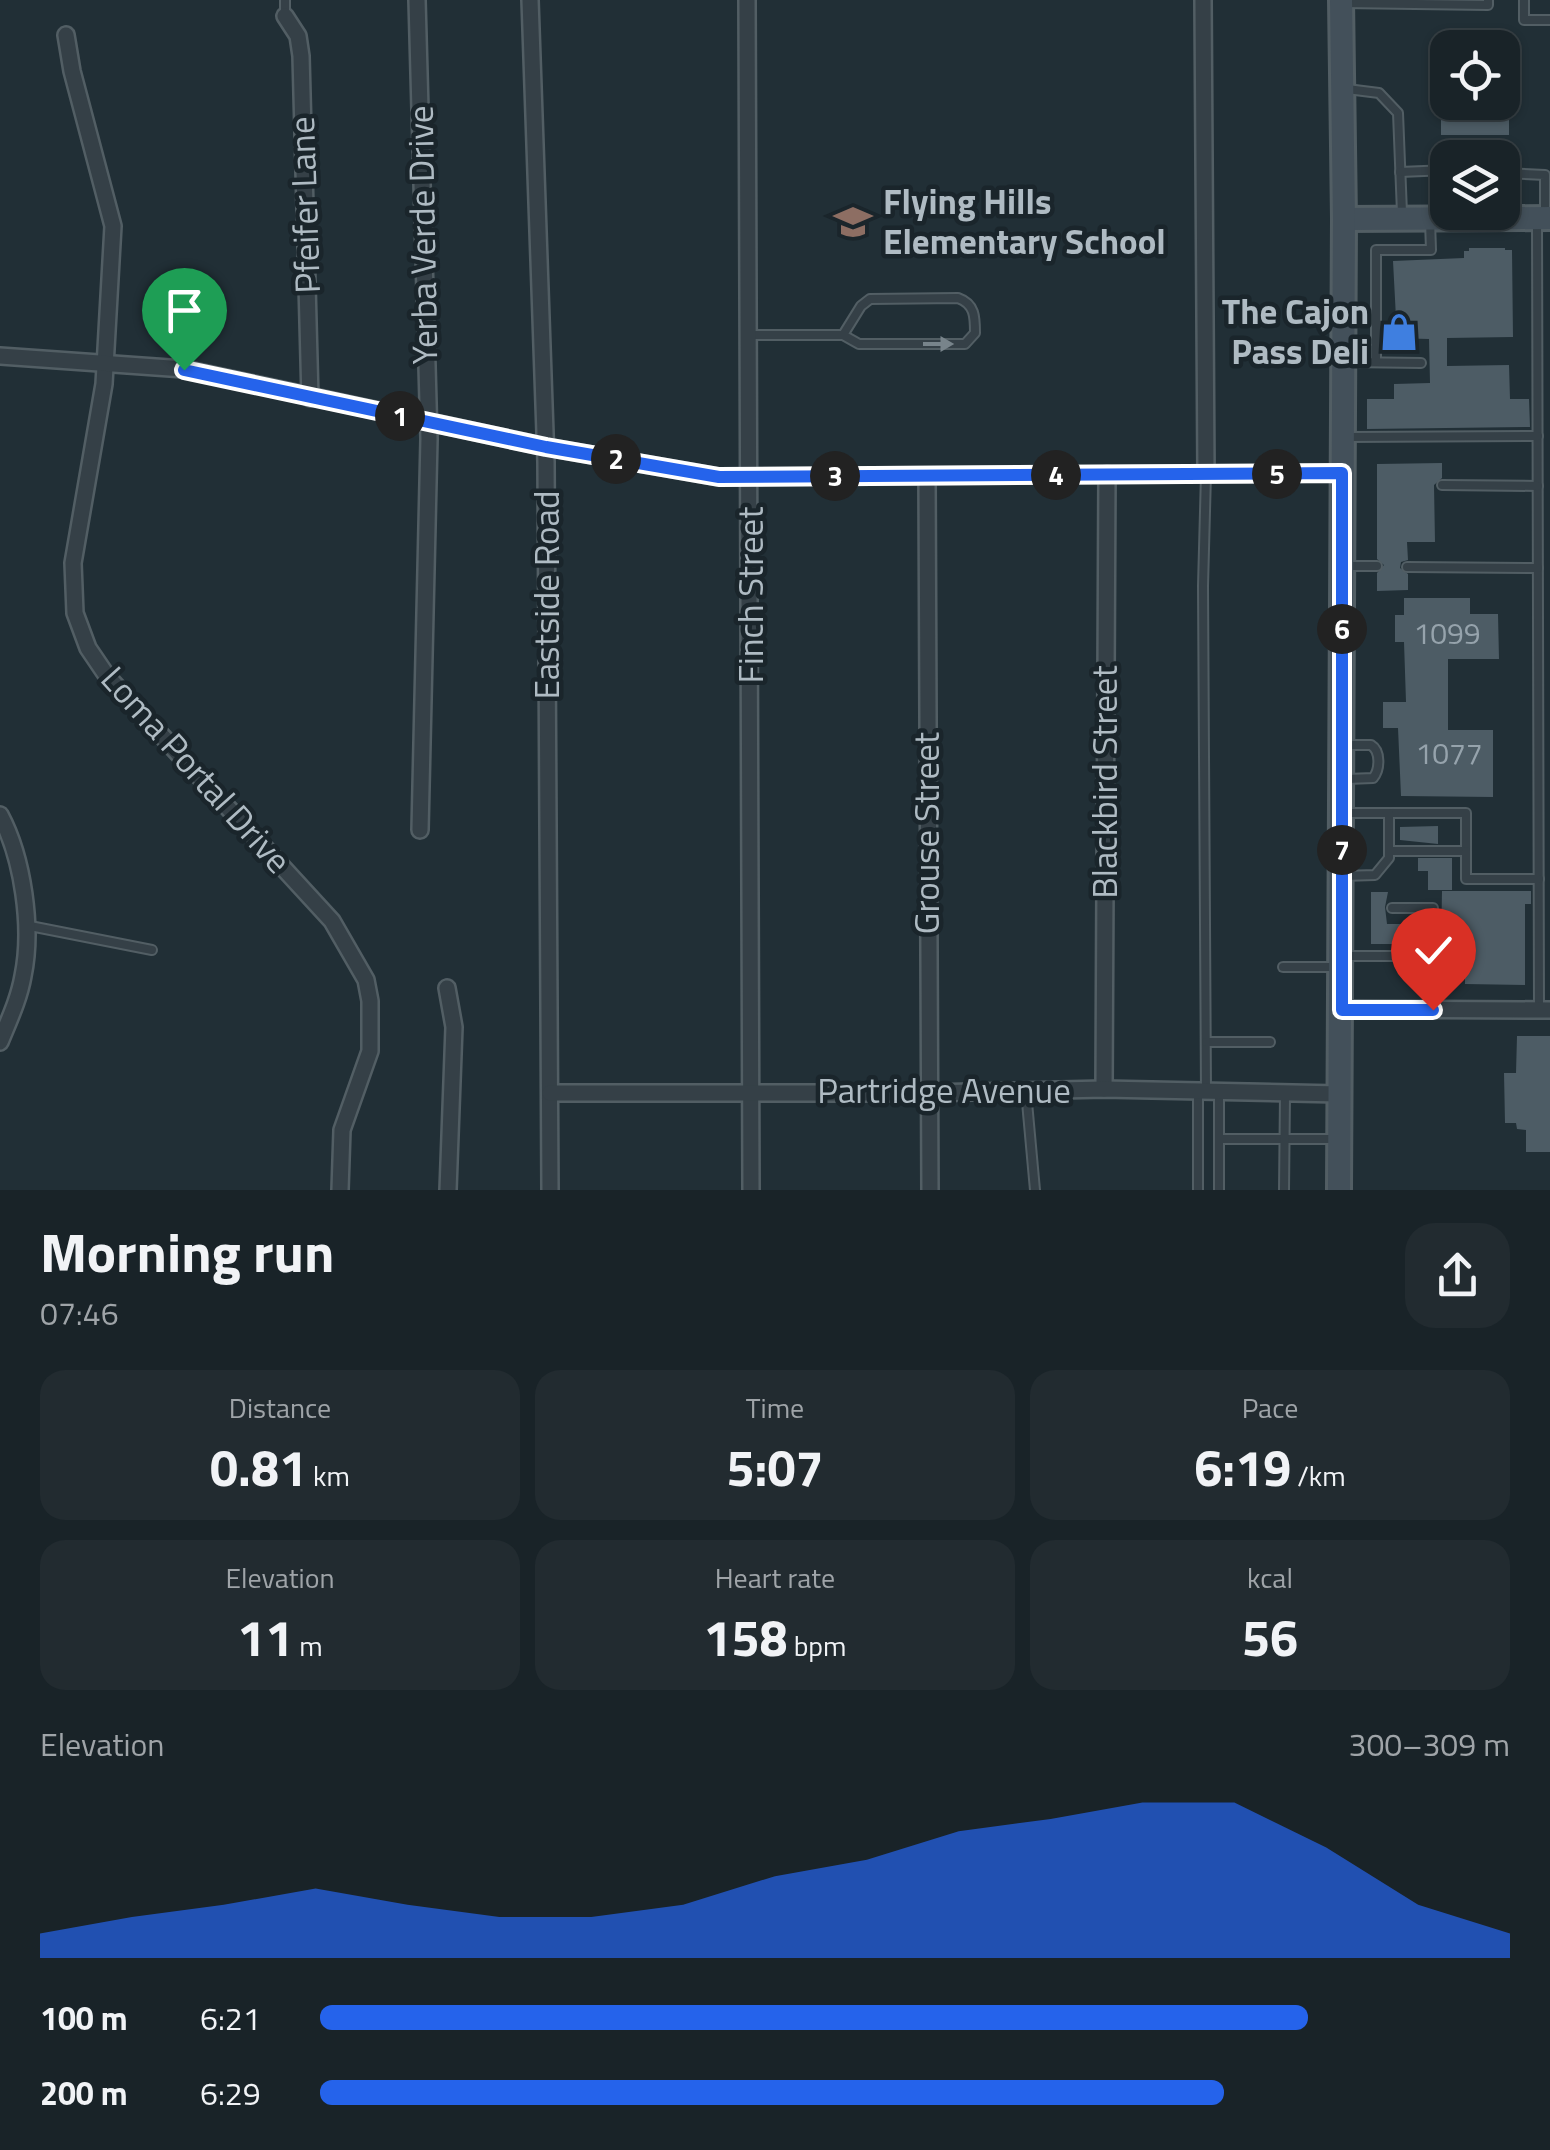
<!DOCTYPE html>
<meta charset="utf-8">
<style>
body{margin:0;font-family:"Titillium Web",sans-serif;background:#222b30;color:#f1f3f6;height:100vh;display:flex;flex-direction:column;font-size:38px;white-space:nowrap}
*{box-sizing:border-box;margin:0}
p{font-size:32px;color:#9fa4a8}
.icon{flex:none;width:55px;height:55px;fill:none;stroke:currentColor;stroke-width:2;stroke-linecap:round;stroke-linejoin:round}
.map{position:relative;height:1190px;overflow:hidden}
.panel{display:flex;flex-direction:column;background:#192328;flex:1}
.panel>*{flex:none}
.tools{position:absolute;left:1430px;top:30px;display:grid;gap:20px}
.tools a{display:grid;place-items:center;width:90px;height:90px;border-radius:20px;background:#192328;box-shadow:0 2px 8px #0004,0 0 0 2px #374045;font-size:50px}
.pin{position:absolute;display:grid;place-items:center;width:85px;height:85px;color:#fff;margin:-102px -42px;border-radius:50% 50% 50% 0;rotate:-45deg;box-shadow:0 0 10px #0007}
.pin .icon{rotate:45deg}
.km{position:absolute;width:50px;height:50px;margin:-25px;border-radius:50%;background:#222;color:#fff;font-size:28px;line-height:50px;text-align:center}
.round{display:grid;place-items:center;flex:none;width:105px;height:105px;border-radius:30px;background:#222b30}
.headline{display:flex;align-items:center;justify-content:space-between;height:170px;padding:0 40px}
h1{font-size:55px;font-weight:700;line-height:75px}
.metrics{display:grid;grid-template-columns:repeat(3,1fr);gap:15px;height:170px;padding:10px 40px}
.metrics div{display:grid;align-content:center;border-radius:25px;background:#222b30;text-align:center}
.metrics b{font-size:50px;font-weight:700}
.metrics small{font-size:28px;font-weight:400}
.metrics p{font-size:28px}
.chart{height:280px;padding:20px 40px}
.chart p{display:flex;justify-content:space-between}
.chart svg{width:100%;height:180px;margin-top:10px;fill:#2563eb;opacity:.7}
ul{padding:0 40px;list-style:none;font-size:32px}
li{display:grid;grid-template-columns:160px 120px 1fr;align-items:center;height:75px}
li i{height:25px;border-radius:12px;background:#2563eb}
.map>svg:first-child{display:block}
</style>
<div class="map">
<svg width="1550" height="1190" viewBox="0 0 1550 1190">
<rect width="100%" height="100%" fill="#212f36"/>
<!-- building -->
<g fill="#4d5c65">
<rect x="1441" y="102" width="68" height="33"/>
<path d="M1469,248h36v2h7l1,87 -66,1v28l62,-1 1,34h19l1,28 -163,2v-30h27v-15l36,-1 -1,-44 -37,-1v-19l4,-1 -3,-57 71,-3v-7h5z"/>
<path d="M1442,463v15l-8,7 1,57h-28l1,18 -7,2 -1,6 8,6v16l-31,1v-18l7,-8 -7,-6v-95z"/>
<path d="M1404,598h66v16h28l1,45h-51v71h45v67l-92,-1 -3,-68h-15v-26h23l-2,-60h-9v-27h9z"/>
<path d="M1438,826v18l-38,-4v-13z"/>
<path d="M1418,858h34v32h-24v-19h-10z"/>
<path d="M1442,891h89v13h-6v81l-60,-1v-39h-24z"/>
<path d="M1371,892h17l-3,15 2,17h28v20h-44z"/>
<path d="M1517,1036h33v116h-24v-22l-9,-1 -1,-6h-11l-1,-50h12z"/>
</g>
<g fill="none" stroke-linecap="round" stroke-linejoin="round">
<!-- lane casing -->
<g stroke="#525e64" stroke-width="12">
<g id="lane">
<path d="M1524,0v20h26"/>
<path d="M1342,3l146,2v-5"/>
<path d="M285,16v-16"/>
<path d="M1347,89l32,4 19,20 4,100"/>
<path d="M1400,172l48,-2"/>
<path d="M1502,173l43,2v38"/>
<path d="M1537,220l2,790"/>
<path d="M749,335h94l16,9h106l10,-11c0,-16 0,-29 -17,-35l-88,1 -9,7 -18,29"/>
<path d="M1347,362l74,1"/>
<path d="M1376,362v-112h55l-1,-29"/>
<path d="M1347,437l191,-1"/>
<path d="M1206,474l-3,112 3,507"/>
<path d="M1442,485l96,1"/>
<path d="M1347,566h30"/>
<path d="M1407,567l131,1"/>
<path d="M1345,745h26c10,6 9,25 2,33l-26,1"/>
<path d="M1389,813h77v38h-77"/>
<path d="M1466,851v28h73"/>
<path d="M1342,876l33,-1 14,-17v-45h-46"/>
<path d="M1392,908h41v102"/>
<path d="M25,925l127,25"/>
<path d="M1343,956h90"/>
<path d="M1283,967h55"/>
<path d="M1206,1042h64"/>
<path d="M1026,1091l9,99"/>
<path d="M1219,1139h116"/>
<path d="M1198,1190v-98"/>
<path d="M1219,1190v-97"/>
<path d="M1284,1190l1,-95"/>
</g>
</g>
<!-- street casing -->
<g stroke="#525e64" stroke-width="20">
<g id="street">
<path d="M417,0l12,439 -9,391"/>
<path d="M530,0l16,462 4,728"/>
<path d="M747,0l4,1190"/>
<path d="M1203,0l3,474"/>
<path d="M285,16l13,20 3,20 9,342"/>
<path d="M66,35l6,36 41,155 -9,158 -31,179 2,50 13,35 19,28 225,245 34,59 4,21v50l-28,79 -2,60"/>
<path d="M0,356l184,13 362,78 173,30 623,-4"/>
<path d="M927,476l3,714"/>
<path d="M0,815c23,43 33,113 23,161 -4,23 -14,44 -23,66"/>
<path d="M447,988l7,39 -6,163"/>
<path d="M1342,1009l208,1"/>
<path d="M1104,1089l3,-615"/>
<path d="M550,1093h377l177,-4 235,5"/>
</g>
</g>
<!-- secondary casing -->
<g stroke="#525e64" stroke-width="28">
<g id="secondary">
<path d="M1344,219l206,-1"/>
<path d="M1339,1190l5,-971 -3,-219"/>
</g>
</g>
<!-- lane -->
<use href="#lane" stroke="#354047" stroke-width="8"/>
<!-- street -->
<use href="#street" stroke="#354047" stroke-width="15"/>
<!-- secondary -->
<use href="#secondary" stroke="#43505a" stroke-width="22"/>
</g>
<!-- one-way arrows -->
<defs><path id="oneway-solid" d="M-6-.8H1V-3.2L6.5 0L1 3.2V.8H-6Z" transform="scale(2.5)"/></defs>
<use fill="#78848b" href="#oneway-solid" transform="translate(938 344)"/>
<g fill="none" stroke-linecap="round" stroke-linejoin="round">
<!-- route casing -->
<g stroke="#fff" stroke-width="20">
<path id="route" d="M184,370l362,77 173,30 623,-4v537h91"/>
</g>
<!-- route -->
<use href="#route" stroke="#2563eb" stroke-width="12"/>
</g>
<!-- icons -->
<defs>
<g id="school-bare" transform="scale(3)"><path d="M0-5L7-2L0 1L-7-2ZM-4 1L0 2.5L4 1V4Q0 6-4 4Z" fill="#8d6e63" stroke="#1a252b" stroke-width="2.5" paint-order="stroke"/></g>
<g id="shop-bare" transform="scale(3)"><path d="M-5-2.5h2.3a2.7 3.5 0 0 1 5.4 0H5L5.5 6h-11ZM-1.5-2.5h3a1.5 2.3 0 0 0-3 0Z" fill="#3f7fe0" stroke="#1a252b" stroke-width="2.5" paint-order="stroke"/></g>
</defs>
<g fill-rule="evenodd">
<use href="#school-bare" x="853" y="222"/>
<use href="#shop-bare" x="1399" y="332"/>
</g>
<g text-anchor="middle" stroke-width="9" stroke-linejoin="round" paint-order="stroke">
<!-- number labels -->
<g font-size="30" fill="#96a3ac">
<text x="1447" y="644">1099</text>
<text x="1449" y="764">1077</text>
</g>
<!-- poi labels -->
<g font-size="35" font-weight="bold" fill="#afbbc3" stroke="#1a252b" text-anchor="start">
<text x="883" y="214">Flying Hills<tspan x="883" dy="40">Elementary School</tspan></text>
<text x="1369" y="324" text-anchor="end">The Cajon<tspan x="1369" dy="40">Pass Deli</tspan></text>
</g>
<!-- street labels -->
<g font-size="35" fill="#afbbc3" stroke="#1a252b">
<text transform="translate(305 205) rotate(-92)" y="12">Pfeifer Lane</text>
<text transform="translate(423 235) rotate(-91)" y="12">Yerba Verde Drive</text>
<text transform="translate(547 595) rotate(-90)" y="12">Eastside Road</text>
<text transform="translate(751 595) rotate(-90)" y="12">Finch Street</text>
<text transform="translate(196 770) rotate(48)" y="12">Loma Portal Drive</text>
<text transform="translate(1105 782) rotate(-90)" y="12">Blackbird Street</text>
<text transform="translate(927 833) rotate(-90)" y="12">Grouse Street</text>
<text x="944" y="1103">Partridge Avenue</text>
</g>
</g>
</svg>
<div class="tools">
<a><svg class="icon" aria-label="locate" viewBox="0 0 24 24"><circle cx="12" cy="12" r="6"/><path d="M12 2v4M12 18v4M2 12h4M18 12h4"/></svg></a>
<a><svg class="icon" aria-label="layers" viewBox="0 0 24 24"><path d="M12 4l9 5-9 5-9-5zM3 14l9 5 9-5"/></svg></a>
</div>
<div class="pin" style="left:184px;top:370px;background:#1e9e55"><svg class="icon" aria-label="arrive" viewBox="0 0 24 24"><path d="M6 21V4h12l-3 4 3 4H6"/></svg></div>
<div class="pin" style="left:1433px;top:1010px;background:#d93025"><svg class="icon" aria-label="check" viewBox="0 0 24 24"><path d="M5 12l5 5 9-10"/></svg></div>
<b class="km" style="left:400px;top:416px">1</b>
<b class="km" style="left:616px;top:459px">2</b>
<b class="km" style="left:835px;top:476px">3</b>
<b class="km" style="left:1056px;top:475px">4</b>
<b class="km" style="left:1277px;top:474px">5</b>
<b class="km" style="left:1342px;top:629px">6</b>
<b class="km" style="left:1342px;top:850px">7</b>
</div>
<section class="panel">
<div class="headline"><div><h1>Morning run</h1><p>07:46</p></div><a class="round"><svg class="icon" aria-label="share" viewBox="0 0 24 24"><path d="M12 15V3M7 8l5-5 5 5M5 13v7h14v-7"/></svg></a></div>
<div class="metrics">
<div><p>Distance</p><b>0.81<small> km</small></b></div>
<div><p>Time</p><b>5:07</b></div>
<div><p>Pace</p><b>6:19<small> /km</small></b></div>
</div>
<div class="metrics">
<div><p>Elevation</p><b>11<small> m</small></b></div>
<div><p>Heart rate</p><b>158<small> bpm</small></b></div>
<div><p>kcal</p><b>56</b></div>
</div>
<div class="chart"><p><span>Elevation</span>300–309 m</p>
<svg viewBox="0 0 160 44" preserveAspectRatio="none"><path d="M0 44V38L10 34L20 31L30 27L40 31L50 34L60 34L70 31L80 24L90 20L100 13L110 10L120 6L130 6L140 17L150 31L160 38V44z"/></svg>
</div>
<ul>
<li><b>100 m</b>6:21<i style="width:83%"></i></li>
<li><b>200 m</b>6:29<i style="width:76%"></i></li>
</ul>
</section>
